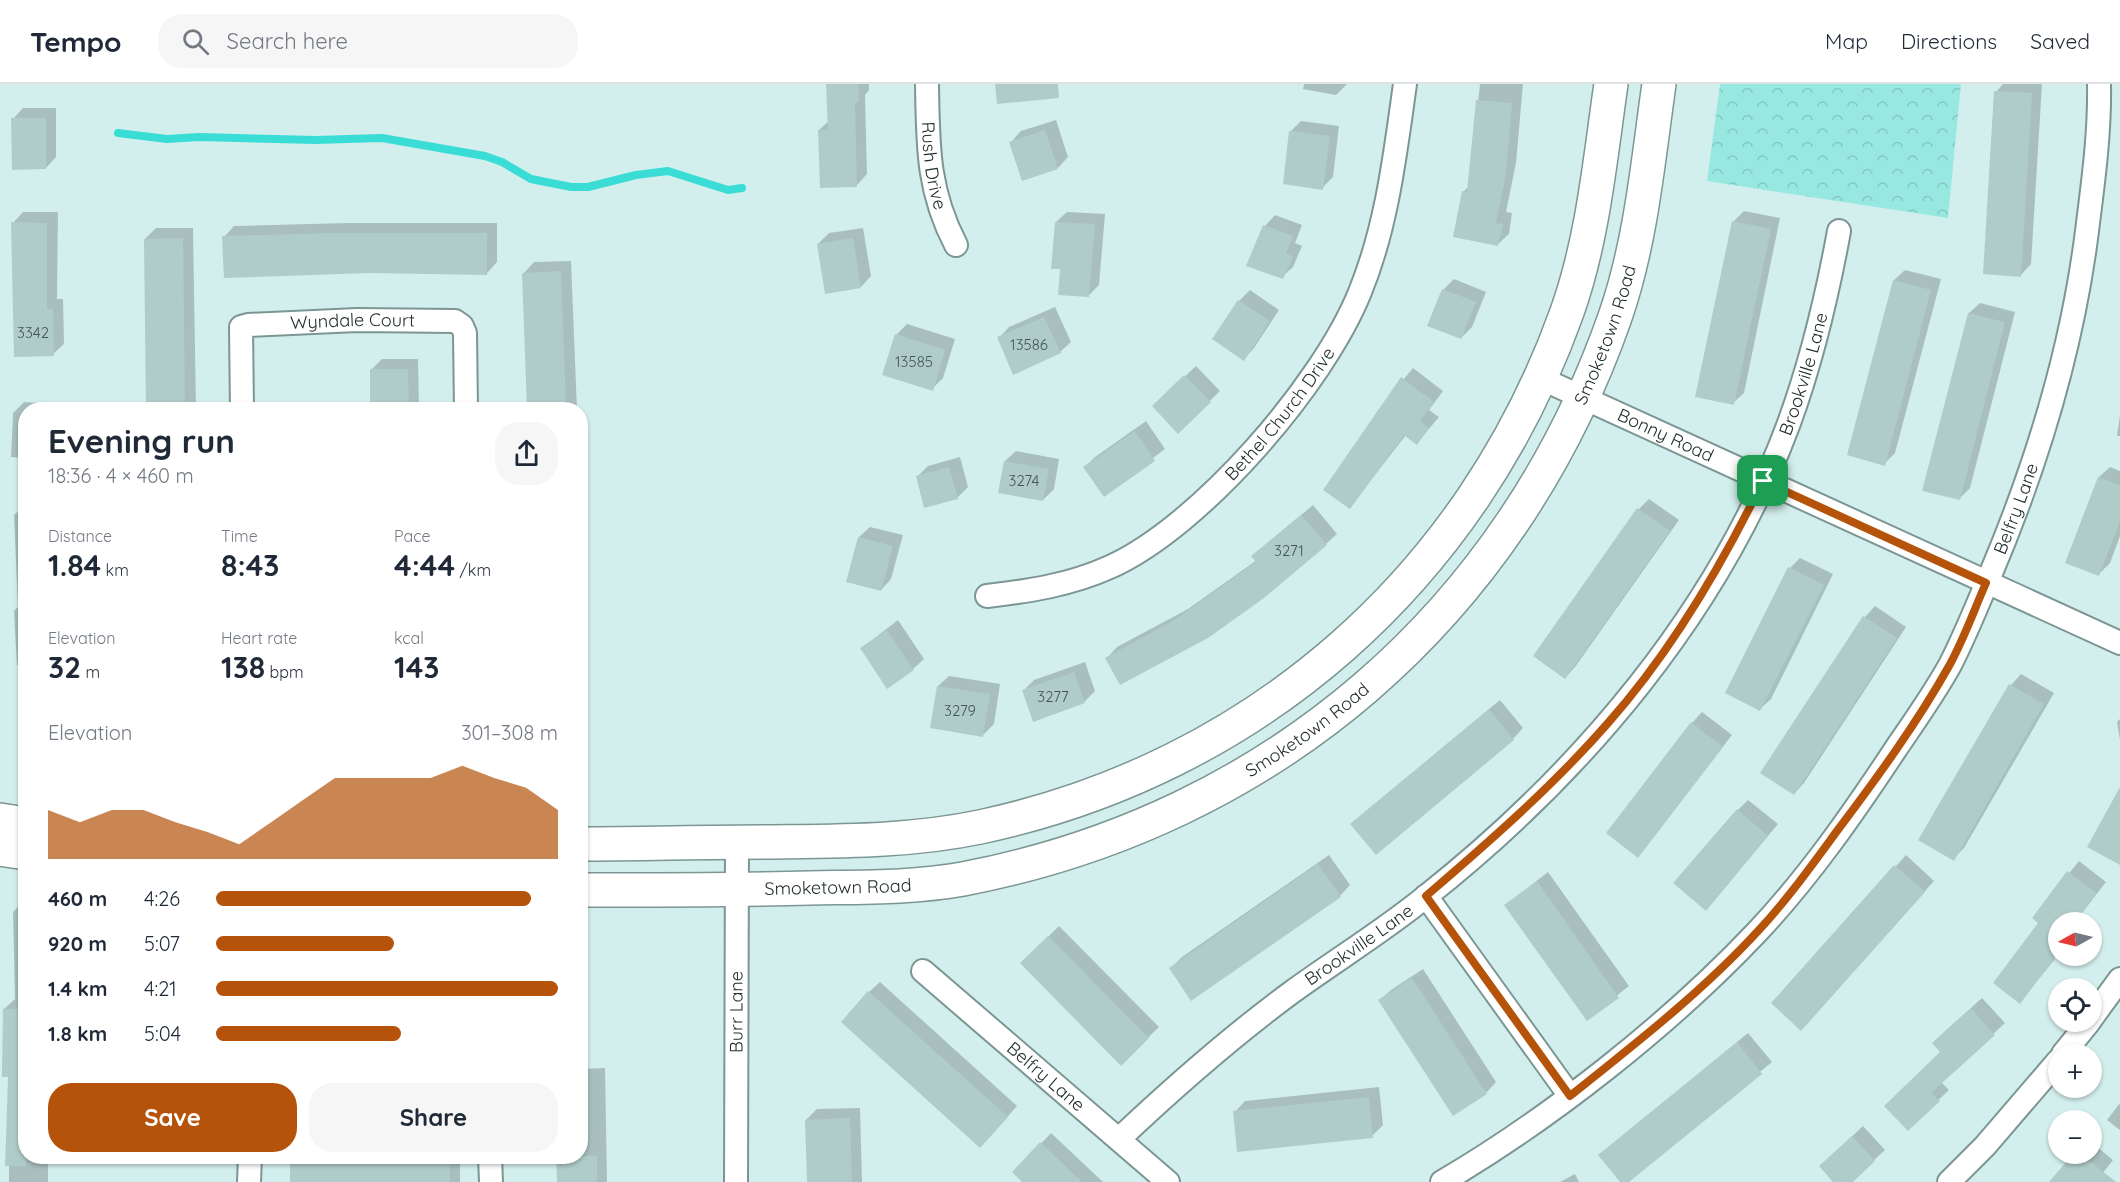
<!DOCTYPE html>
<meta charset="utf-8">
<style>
body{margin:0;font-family:Quicksand,sans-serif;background:#f6f6f7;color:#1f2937;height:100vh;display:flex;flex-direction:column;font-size:22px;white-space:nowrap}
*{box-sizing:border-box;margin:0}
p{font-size:20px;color:#747a83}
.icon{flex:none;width:33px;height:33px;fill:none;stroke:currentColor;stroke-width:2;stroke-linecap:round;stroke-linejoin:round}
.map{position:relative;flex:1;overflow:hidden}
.drawer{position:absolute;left:18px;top:318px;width:570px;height:762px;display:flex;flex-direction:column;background:#fff;border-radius:24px;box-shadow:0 2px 4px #0004}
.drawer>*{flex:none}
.needle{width:39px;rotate:262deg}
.tools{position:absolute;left:2048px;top:828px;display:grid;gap:12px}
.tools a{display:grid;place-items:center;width:54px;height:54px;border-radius:50%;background:#fff;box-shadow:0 2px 4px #0004;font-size:30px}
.pin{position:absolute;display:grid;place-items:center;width:51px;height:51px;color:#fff;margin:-26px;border-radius:12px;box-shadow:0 3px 9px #0006}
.round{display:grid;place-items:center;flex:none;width:63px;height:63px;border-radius:24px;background:#f6f6f7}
.summary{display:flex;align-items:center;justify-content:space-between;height:102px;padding:0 30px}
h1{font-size:33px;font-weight:700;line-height:45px}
.figures{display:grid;grid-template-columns:repeat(3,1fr);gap:9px;height:102px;padding:6px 30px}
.figures div{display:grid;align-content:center}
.figures b{font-size:30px;font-weight:700}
.figures small{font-size:16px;font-weight:400}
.figures p{font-size:16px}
.chart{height:168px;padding:12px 30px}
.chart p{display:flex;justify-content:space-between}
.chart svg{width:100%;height:108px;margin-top:6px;fill:#b45309;opacity:.7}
.action{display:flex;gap:12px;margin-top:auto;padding:12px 30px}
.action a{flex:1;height:69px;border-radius:24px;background:#b45309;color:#fff;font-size:24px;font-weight:700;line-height:69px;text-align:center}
.action a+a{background:#f6f6f7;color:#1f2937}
ul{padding:0 30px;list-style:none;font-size:20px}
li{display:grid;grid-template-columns:96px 72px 1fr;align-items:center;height:45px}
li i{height:15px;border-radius:8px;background:#b45309}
header{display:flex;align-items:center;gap:36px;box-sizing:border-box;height:84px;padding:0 30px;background:#fff;border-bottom:2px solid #e0e1e3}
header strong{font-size:28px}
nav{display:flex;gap:33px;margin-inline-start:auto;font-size:21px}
.search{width:420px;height:54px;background:#f6f6f7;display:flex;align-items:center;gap:15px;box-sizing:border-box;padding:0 21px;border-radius:24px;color:#747a83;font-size:22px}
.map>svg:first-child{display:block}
</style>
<header>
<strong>Tempo</strong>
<div class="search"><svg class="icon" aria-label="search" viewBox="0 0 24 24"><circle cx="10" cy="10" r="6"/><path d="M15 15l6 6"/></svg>Search here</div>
<nav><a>Map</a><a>Directions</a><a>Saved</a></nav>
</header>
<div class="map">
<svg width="2120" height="1098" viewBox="0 0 2120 1098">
<defs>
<pattern id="forest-crowns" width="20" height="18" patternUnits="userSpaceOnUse" patternTransform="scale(1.5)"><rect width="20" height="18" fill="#98e8e2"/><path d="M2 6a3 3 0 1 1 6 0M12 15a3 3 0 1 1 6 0" fill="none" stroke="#83c7c2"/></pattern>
</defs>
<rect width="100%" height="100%" fill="#d3efed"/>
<!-- forest -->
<path fill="url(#forest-crowns)" d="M1720,0h241l-13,134 -241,-37z"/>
<!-- shadow -->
<g fill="#0003">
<path d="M827,0h42v6l-4,5 2,79 -10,11 -38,-55 10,-9z"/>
<path d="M1304,0h43l-11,11 -33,-6z"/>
<path d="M1480,0h43l-7,79 -10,49 6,1 -3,21 -11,10 -35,-52 6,-6z"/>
<path d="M2003,0h39l-11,180 -10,11 -25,-183z"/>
<path d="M23,24h33v49l-10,11 -33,-49z"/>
<path d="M1056,36l12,37 -10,11 -47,-26 10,-11z"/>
<path d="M1301,37l38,5 -6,51 -11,11 -31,-57z"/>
<path d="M1744,127l36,7 -36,175 -11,10 -36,-7 37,-175z"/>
<path d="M23,128h35l-1,87h6l1,45 -11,10 -40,-131z"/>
<path d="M1067,128l38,2 -6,71 -10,10 -33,-73z"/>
<path d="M1275,131l27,10 -7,18 7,3 -9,21 -11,10 -17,-51z"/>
<path d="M347,139h150v39l-10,11 -263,-36 10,-11z"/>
<path d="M156,144h37l3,182h-49l-2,-171z"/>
<path d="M863,144l8,48 -10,11 -43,-43 11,-11z"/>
<path d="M571,177l6,149h-49l-4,-137 10,-11z"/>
<path d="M1905,186l36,9 -46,174 -11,11 10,-184z"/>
<path d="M1454,195l32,13 -14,35 -11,11 -18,-48z"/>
<path d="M1250,206l29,20 -25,38 -10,11 -30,-20 25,-38z"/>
<path d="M1980,219l35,9 -45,176 -11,11 -35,-9 45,-177z"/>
<path d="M1055,223l16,35 -11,10 -61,-14 10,-11z"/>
<path d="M907,240l48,15 -12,39 -11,11 -36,-54z"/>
<path d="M382,275h36l1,51h-47l-1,-40z"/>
<path d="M1196,282l24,25 -42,41 -24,-26z"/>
<path d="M1413,284l30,23 -14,19 10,7 -22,26 -11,-8 -56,72 29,-92 -3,-2z"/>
<path d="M24,318l32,2v6h-30v48l-15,-1 2,-44z"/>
<path d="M2120,331v21h-3z"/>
<path d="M1146,337l19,28 -61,46 -19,-28 10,-10z"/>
<path d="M1016,367l43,8 -5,30 -11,11 -38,-39z"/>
<path d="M960,373l8,30 -11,11 -39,-22 10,-10z"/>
<path d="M2110,383l10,4v65l-10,27 -11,11v-97z"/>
<path d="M1649,415l30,21 -104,147 -10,11 74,-169z"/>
<path d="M25,421l1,160h-9l-3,-54 4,-4 -4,-92z"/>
<path d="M1313,421l24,29 -11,10 -219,114 10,-11 71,-38 69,-49 7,-14z"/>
<path d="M870,443l33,8 -12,44 -10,11 -22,-53z"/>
<path d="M1800,474l33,16 -62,125 -11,10 30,-141z"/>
<path d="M1875,522l31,21 -102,156 -10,11 71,-177z"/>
<path d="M898,536l26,39 -11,10 -51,-21z"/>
<path d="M1085,578l10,29 -11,11 -61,-11 11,-11z"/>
<path d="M2021,590l33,19 -90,155 -11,11 -32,-19 90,-155z"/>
<path d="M949,592l51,8 -6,40 -11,11 -45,-49z"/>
<path d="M1500,616l23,28 -10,11 -150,75z"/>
<path d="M1702,628l30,23 -94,121 54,-133z"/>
<path d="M26,632v26l-7,-19z"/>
<path d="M2120,635v21l-3,-18z"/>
<path d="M1748,716l30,24 -62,74 22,-88z"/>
<path d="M1329,771l21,30 -10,11 -169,72 11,-11z"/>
<path d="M1906,771l28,26 -122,137 -39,-15z"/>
<path d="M2079,777l27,21 -31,40h-17v24l-8,10 5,3 -35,43 20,-80 -6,-5z"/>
<path d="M1548,788l81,114 -42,33 -81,-114z"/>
<path d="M24,817l2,255h29l-7,8v18h-39v-106l-5,-67 11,-10 -2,-87z"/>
<path d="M1059,842l100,101 -38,37 -99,-101z"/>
<path d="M1423,885l73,113 -10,11 -106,-93 11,-10z"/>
<path d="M880,898l137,124 -26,29 -122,-143z"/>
<path d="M1982,914l23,25 -64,59 8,8 -41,39 34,-77 2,-20z"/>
<path d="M1748,949l24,29 -146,120h-5l-21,-27z"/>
<path d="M605,984l2,114h-49l22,-26v-87z"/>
<path d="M1379,1003l4,38 -11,11 -137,-24 10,-11z"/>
<path d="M2120,1019v27l-13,-10z"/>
<path d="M860,1024l2,74h-54l-2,-62 11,-11z"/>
<path d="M1863,1042l22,24 -35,32h-15l-4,-26z"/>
<path d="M1051,1049l52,49h-78l-11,-10z"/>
<path d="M2091,1058l22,18 -17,22h-45l24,-28h16z"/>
<path d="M294,1072h166v26h-168z"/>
<path d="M1575,1090l4,8h-19z"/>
</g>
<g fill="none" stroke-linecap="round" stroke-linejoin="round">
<!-- stream -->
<path stroke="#3addd5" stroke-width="8" d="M118,49l49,6 32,-2 117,3 66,-2 103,18 17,6 29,17 40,8h17l48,-12 32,-4 60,19 14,-2"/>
</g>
<!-- building -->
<g fill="#b0ccc9">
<path d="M826,0h32l1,18 -4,1 2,84 -37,1 -2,-58h10z"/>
<path d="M995,0h63l1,14 -62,6z"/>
<path d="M1994,7l38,2 -11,184 -38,-3z"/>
<path d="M1476,16l36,3 -6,71 -10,49 7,1 -5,22 -45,-9 9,-46 5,1z"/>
<path d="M11,34h35v51l-34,1z"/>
<path d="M1045,46l13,39 -36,12 -13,-39z"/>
<path d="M1289,47l41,5 -7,54 -40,-6z"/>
<path d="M1732,137l39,8 -37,176 -39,-8z"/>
<path d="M11,138l36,1v86h6l1,47 -40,1z"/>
<path d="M1055,138l40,2 -6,73 -31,-2 2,-26h-9z"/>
<path d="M1263,141l30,11 -7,17 7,4 -10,22 -37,-13z"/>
<path d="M335,149h152v42l-118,-2 -145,5 -2,-42z"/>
<path d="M183,154l2,172h-39l-2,-171z"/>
<path d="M853,154l8,50 -36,6 -8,-50z"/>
<path d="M561,187l5,139h-39l-5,-137z"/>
<path d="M1893,196l38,10 -46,176 -38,-11z"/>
<path d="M1442,205l34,13 -15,37 -34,-13z"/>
<path d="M1238,216l32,21 -26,40 -32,-22z"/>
<path d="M1968,229l37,9 -45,178 -38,-9z"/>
<path d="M1044,233l17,36 -48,22 -16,-38z"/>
<path d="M895,250l50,16 -12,41 -51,-16z"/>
<path d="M370,285h38l1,41h-39z"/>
<path d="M1184,291l27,27 -33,32 -26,-28z"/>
<path d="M1401,293l33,25 -14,19 9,7 -12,17 -13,-10 -54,74 -27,-19z"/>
<path d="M1135,347l20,30 -51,36 -21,-30z"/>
<path d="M1004,377l45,8 -6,32 -45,-8z"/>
<path d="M949,383l9,32 -34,9 -8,-32z"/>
<path d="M2098,393l22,8v36l-21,55 -34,-13z"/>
<path d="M1637,424l33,23 -105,148 -32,-23z"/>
<path d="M1301,431l26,30 -63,53 -56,40 -88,47 -15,-27 71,-39 80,-57 -5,-6z"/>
<path d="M858,453l35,9 -12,45 -35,-9z"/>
<path d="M1788,483l36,18 -64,126 -35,-18z"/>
<path d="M1863,532l34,22 -103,157 -34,-22z"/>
<path d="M887,546l27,40 -27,19 -27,-41z"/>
<path d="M1074,588l11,31 -52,19 -11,-32z"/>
<path d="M2009,600l35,20 -90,157 -36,-21z"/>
<path d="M937,602l53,8 -7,43 -53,-9z"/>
<path d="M1489,625l25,31 -138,115 -26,-31z"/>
<path d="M1691,638l32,25 -85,111 -32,-25z"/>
<path d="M2120,703v78l-33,-18z"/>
<path d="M1737,725l31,27 -62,75 -33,-28z"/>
<path d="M1318,780l23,33 -150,104 -22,-33z"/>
<path d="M1894,781l31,27 -124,139 -30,-28z"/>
<path d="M2067,787l30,22 -23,29h-16v31l-38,51 -27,-21 45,-60 -6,-5z"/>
<path d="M1537,797l82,117 -32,23 -83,-116z"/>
<path d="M1048,852l101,102 -28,28 -101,-103z"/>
<path d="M1412,894l75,116 -34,22 -75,-116z"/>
<path d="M868,907l140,126 -28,31 -139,-126z"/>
<path d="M1971,924l24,27 -64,58 9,8 -32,30 -24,-25 56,-54 -8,-9z"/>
<path d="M3,925h23v157h-21l3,-89h-6z"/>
<path d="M1737,958l25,32 -133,108h-9l-22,-27z"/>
<path d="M1369,1013l4,41 -136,14 -4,-41z"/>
<path d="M850,1034l2,64h-45l-2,-62z"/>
<path d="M1852,1052l23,25 -22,21h-20l-14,-16z"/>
<path d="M1040,1058l42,40h-60l-10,-10z"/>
<path d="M2073,1070h8l35,28h-67z"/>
<path d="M556,1072h41v26h-40z"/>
<path d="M450,1073v25h-160v-24z"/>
</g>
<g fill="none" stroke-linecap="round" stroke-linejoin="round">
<!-- street casing -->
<g stroke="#7b9694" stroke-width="26">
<g id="street">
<path id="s1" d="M927,0c1,60 0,106 29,161"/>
<path id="s2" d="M1540,294l580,265"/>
<path id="s3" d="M242,326l-1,-83 7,-2 109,-5 98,1 7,5 3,7 1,77"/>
<path id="s4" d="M987,512c43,-5 83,-11 123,-29 91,-41 213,-183 250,-275 27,-66 35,-137 45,-208"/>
<path d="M1426,812l144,200"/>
<path id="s5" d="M923,887l245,211"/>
<path d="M2091,935l29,-40"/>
<path d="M2063,970l26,-32"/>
<path id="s6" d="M1119,1055c55,-52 112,-102 173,-147 44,-32 90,-60 132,-94 157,-124 295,-286 365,-475 23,-63 38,-126 50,-192"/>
<path d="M490,1072l1,26"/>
<path d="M249,1098l1,-26"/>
<path id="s7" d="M736,1098l1,-340"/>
<path id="s8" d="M1442,1098c109,-64 228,-158 315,-250 52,-55 97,-120 138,-182 19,-28 39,-56 55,-85 15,-29 28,-62 41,-92 47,-111 81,-222 96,-342 6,-48 13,-98 12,-147"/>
<path d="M1949,1098l36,-36 73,-85"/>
</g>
</g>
<!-- secondary casing -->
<g stroke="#7b9694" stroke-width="36">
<g id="secondary">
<path d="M0,736l26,4"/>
<path d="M580,760c61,0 122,-2 183,-2 73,-1 145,0 217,-15 276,-59 492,-249 587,-515 26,-73 33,-152 44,-228"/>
<path d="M0,765l26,4"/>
<path id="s9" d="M580,806c77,0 154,0 230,-2 51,-1 103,0 153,-9 309,-59 548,-265 652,-562 26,-74 33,-156 44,-233"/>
</g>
</g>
<!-- street -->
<use href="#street" stroke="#fff" stroke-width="22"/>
<!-- secondary -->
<use href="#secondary" stroke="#fff" stroke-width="33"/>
</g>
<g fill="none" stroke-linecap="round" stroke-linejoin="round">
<!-- route casing -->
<g stroke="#fff" stroke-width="12">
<path id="route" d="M1763,397l223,102c-12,27 -22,56 -37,83 -32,57 -72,112 -112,165 -25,34 -50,69 -79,100 -56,61 -123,113 -188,165l-144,-200c64,-55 127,-110 182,-173 64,-72 113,-156 155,-242z"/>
</g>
<!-- route -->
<use href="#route" stroke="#b45309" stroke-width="8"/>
</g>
<g text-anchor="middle" stroke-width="4.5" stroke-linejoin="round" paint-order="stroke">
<!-- number labels -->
<g font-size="15" fill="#465654">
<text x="33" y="254">3342</text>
<text x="1029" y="266">13586</text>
<text x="914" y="283">13585</text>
<text x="1024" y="402">3274</text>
<text x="1289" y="472">3271</text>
<text x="1053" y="618">3277</text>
<text x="960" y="632">3279</text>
</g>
<!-- street labels -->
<g font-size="18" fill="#232e2d" stroke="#fff">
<text dy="6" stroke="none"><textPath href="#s1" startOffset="82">Rush Drive</textPath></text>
<text dy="6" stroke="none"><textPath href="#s3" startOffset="195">Wyndale Court</textPath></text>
<text dy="6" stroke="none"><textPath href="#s9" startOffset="1266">Smoketown Road</textPath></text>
<text dy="6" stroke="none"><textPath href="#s6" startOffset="1047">Brookville Lane</textPath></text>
<text dy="6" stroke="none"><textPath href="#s4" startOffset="358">Bethel Church Drive</textPath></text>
<text dy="6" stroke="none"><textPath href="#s2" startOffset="138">Bonny Road</textPath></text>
<text dy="6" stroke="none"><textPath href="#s8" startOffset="903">Belfry Lane</textPath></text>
<text dy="6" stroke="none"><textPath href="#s9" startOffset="762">Smoketown Road</textPath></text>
<text dy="6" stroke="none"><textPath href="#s9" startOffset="258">Smoketown Road</textPath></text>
<text dy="6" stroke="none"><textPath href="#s6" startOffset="309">Brookville Lane</textPath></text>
<text dy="6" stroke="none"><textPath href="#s7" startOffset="170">Burr Lane</textPath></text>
<text dy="6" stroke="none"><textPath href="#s5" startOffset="162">Belfry Lane</textPath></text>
</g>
</g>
</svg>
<div class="tools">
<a><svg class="needle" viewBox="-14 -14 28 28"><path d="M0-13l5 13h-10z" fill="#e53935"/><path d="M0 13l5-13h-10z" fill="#747a83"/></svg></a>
<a><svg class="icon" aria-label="locate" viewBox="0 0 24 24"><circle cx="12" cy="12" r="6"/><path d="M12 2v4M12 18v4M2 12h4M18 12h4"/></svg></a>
<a>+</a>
<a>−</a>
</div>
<div class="pin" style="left:1763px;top:397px;background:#1e9e55"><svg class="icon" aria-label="arrive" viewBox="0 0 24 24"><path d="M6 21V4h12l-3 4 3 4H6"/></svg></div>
<section class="drawer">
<div class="summary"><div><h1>Evening run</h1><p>18:36 · 4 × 460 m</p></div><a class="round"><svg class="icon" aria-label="share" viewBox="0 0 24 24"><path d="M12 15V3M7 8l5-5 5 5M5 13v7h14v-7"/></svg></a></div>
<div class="figures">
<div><p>Distance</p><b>1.84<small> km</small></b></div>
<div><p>Time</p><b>8:43</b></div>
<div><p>Pace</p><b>4:44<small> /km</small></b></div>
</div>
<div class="figures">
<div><p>Elevation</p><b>32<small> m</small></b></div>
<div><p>Heart rate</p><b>138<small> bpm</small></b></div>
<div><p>kcal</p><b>143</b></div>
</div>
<div class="chart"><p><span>Elevation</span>301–308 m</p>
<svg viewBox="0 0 160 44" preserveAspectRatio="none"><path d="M0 44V24L10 29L20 24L30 24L40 29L50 33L60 38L70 29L80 20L90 11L100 11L110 11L120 11L130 6L140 11L150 15L160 24V44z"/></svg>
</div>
<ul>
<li><b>460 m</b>4:26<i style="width:92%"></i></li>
<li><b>920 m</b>5:07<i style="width:52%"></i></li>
<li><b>1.4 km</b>4:21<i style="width:100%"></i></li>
<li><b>1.8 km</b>5:04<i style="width:54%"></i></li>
</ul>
<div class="action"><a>Save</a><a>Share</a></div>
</section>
</div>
